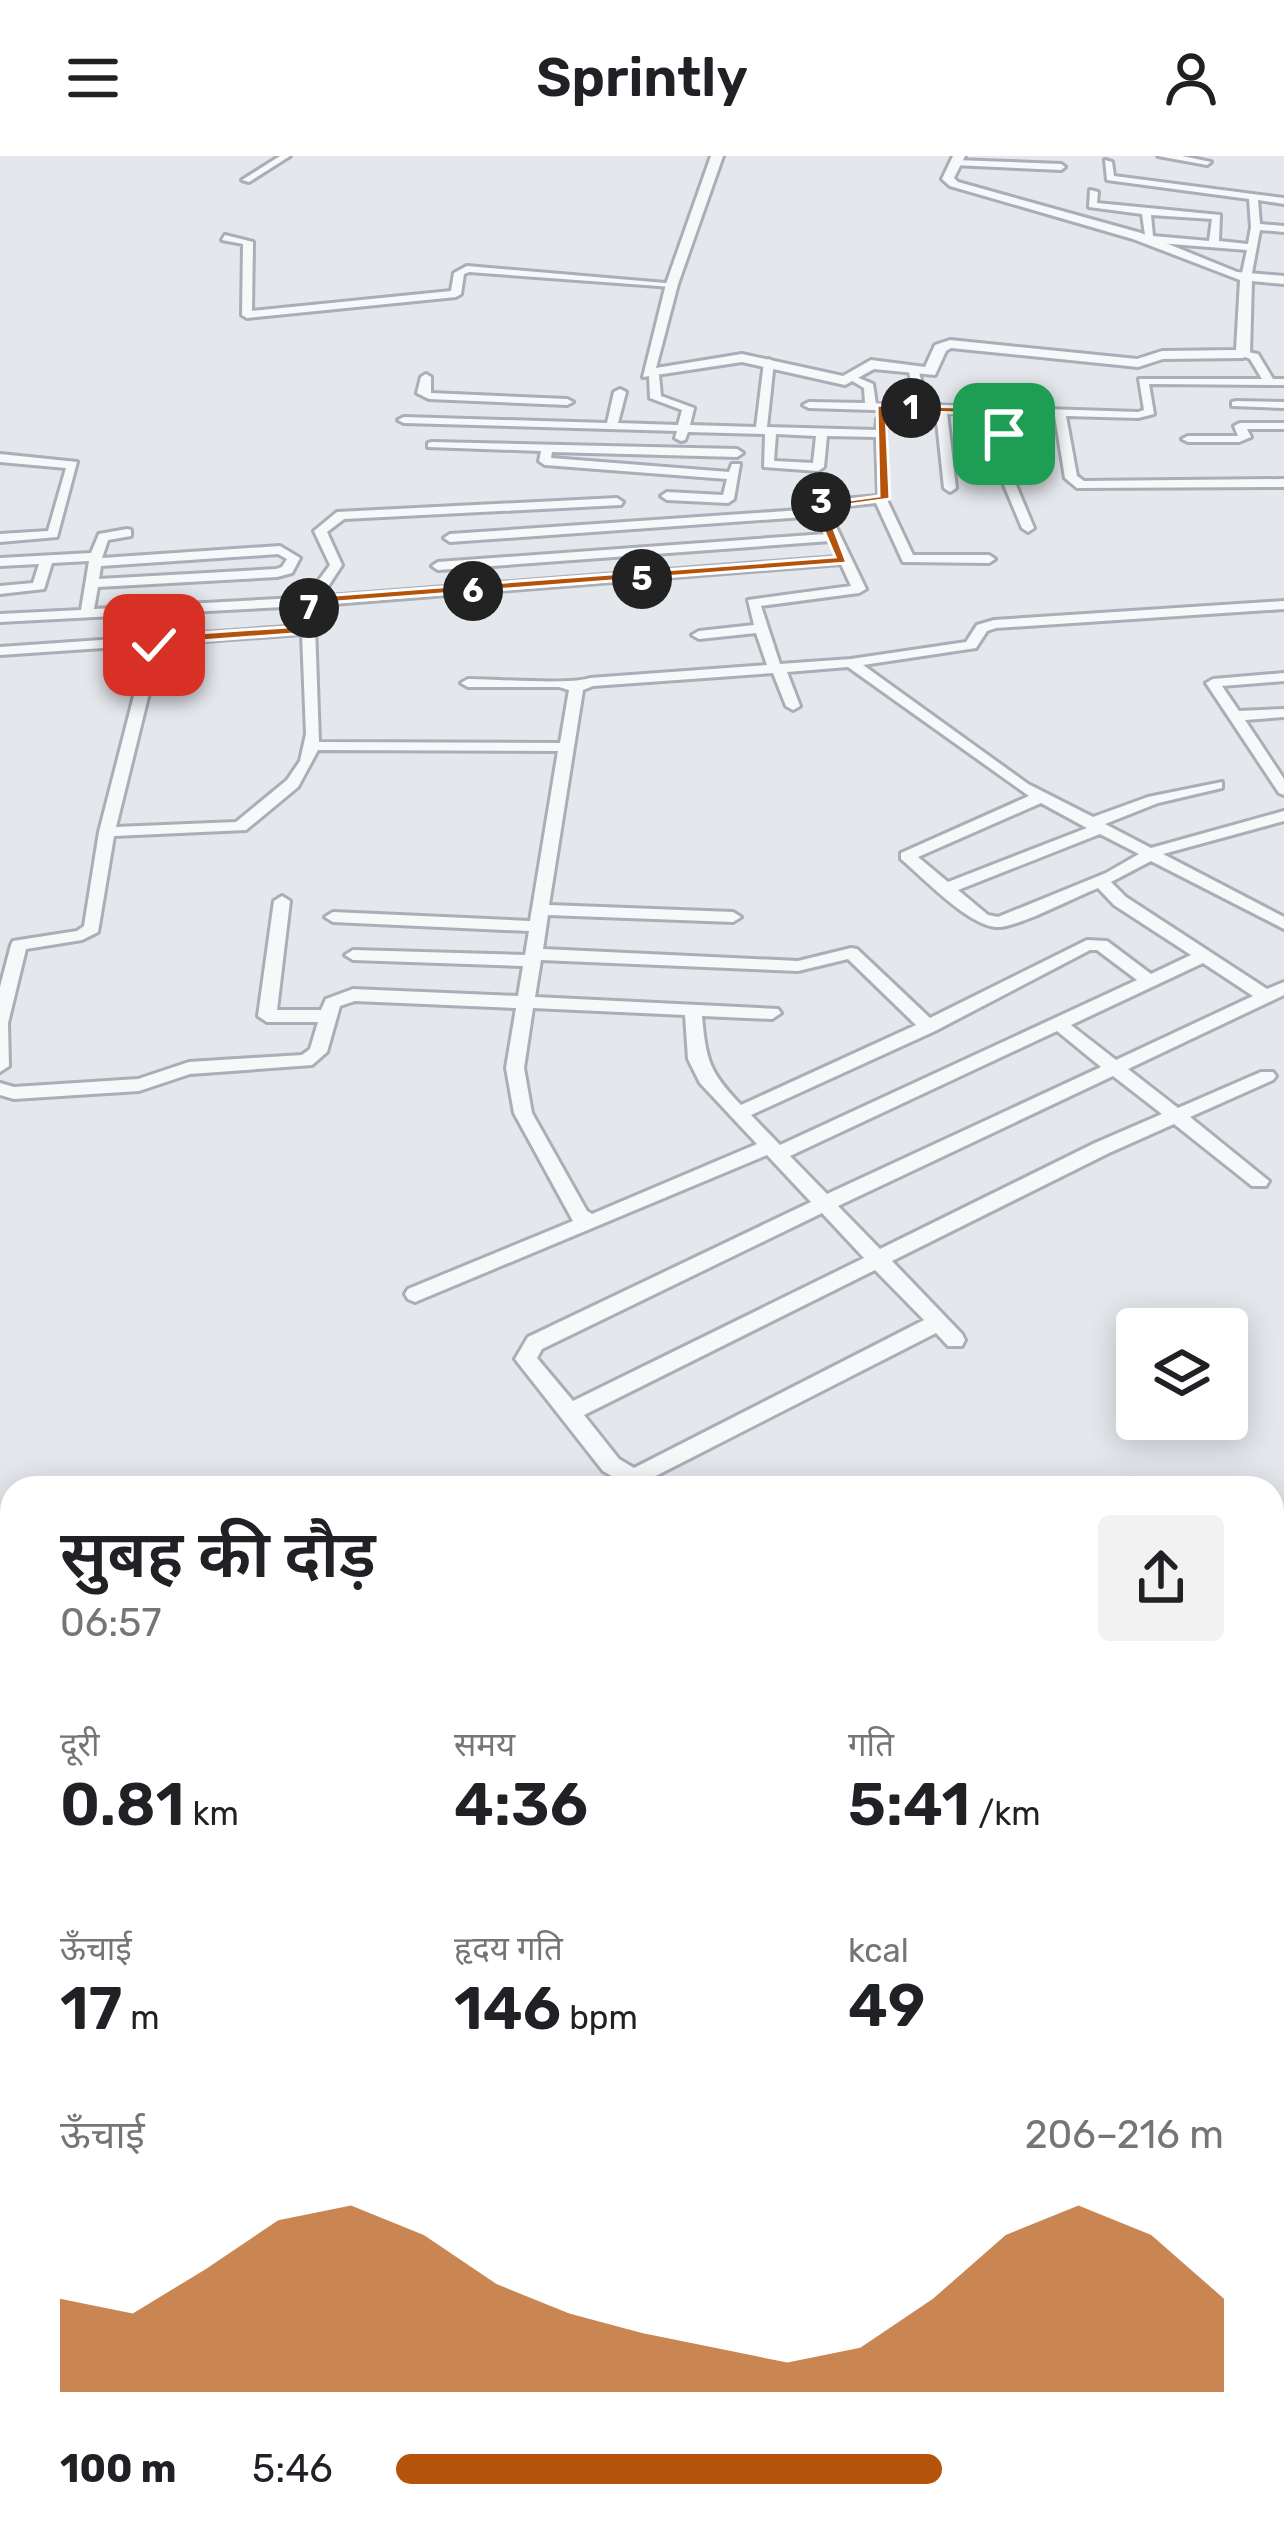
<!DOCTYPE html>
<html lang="hi">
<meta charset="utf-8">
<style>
body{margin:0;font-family:Rubik,"Noto Sans Devanagari",sans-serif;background:#f2f2f2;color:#202124;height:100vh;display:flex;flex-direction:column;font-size:45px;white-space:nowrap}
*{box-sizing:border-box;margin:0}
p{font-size:39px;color:#757577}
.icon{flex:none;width:66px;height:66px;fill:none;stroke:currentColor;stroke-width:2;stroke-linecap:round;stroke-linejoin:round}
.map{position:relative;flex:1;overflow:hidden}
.sheet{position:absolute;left:0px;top:1320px;width:1284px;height:1062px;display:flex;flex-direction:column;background:#fff;border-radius:36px 36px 0 0;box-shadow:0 6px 30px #0003}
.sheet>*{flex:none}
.tools{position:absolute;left:1116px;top:1152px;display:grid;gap:24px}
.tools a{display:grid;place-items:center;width:132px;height:132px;border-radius:12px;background:#fff;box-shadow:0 6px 30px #0003;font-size:60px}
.pin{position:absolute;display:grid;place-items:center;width:102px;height:102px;color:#fff;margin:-51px;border-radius:24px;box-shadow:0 6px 18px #0006}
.km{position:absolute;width:60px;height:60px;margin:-30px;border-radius:50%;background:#222;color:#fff;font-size:33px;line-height:60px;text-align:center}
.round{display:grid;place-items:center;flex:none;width:126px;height:126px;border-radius:12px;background:#f2f2f2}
.overview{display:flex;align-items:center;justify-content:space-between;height:204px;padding:0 60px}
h1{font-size:66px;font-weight:600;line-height:90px}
.stats{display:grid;grid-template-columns:repeat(3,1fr);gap:18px;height:204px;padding:12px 60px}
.stats div{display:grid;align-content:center}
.stats b{font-size:60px;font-weight:600}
.stats small{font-size:33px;font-weight:400}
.stats p{font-size:33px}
.chart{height:336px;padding:24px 60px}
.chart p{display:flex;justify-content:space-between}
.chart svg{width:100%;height:216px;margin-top:12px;fill:#b45309;opacity:.7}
ul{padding:0 60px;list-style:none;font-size:39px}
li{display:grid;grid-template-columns:192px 144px 1fr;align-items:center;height:90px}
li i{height:30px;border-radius:15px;background:#b45309}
header{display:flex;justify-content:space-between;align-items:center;height:156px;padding:0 60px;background:#fff;font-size:54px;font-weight:600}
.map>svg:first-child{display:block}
</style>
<header><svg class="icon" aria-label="menu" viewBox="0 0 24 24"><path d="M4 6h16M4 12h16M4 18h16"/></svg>Sprintly<svg class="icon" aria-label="person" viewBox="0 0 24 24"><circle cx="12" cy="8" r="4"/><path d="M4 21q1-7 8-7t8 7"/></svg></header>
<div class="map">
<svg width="1284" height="2382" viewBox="0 0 1284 2382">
<rect width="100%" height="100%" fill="#e4e7ec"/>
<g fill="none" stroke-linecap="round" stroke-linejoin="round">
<!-- minor casing -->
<g stroke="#a9aeb7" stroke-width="6">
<g id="minor">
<path d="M280,0h10l-41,26 -7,-2z"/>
<path d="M1158,0h24l29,6 -4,3z"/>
<path d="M956,4l105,4 4,3 -4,3 -108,-5z"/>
<path d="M1105,4l7,2 2,14 170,22v6l-26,-4 2,24 24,2v6l-24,-2 -9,48 -5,3 -5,-3 6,-28 -101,-8 -4,-28 -53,-7 1,-17 8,2 -1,11 123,12 -1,26 29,3 3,-17 -2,-28 -142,-19zM1151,59l61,4 -3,22 -56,-5z"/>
<path d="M225,79l28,7 -1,69 199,-20 3,-18 13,-7 210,18 -5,3 -203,-15 -5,2 -3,20 -5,3 -209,21 -5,-3 1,-71 -21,-4z"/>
<path d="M1243,195l15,3 15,25h11v6l-135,-1 5,30 -16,4 -72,-2 11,60 7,5 200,-2v8l-207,1 -12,-10 -10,-62 -47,-2 8,71 18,43 -6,4 -6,-4 -18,-43 -7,-71 -50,-1 9,75 -6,4 -6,-4 -8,-76 -127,-4 -6,-3 6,-3 56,1 -1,-15 -15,-9 5,-3 19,8 3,20 40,1 -7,-33 5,-3 5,3 8,33 211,7 6,-2 -5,-31h123l-12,-20 -12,-5z"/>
<path d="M769,203l5,3 -7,65 109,3 1,-11h8l3,83 25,53h76l6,4 -6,4 -86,-1 -27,-59 -49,5 39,81 -7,4 -98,13 19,58 71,-5 115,-17 11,-17 17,-5 290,-19v8l-288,19 -9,3 -11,17 -113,17 165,119 65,33 55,-20 74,-15v6l-64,15 -53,21 46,24 133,-37v10l-121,33 121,63v12l-133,-68 -40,21 15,15 141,92 17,-7v13l-156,74 50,39 83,-36h12l3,4 -3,4 -83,37 79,64 -3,5h-14l-78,-62 -65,29 -217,108 70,73 3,6 -3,6h-14l-12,-13 -304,155 -29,-17 -88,-112 13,-22 283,-135 -44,-47 -352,147 -7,-3 -3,-5 3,-5 165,-68 -59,-108 -8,-45 10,-60 -161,-7 -15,5 -13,46 -15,13 -122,9 -51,17 -125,8 -14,-4v-12l14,4 124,-8 51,-17 113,-7 8,-6 8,-27h-51l-9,-6 16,-115 8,-5 8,5 -13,109h44l5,-11 27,-10 165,7 5,-30 -170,-6 -8,-5 8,-5 172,5 4,-24 -196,-9 -8,-5 8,-5 197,9 28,-170 -240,-1 -20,37 -52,43 -132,6 -16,96 -16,8 -56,9 -18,74 1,43 -9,6v-85l11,-42 2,-4 64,-10 7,-5 15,-94 48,-187 -147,10v-8l302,-21 1,-20 -303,16v-8l81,-4 8,-49 -37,2 -8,26 -44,5v-8l33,-3 6,-19 -39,2v-8l91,-5 8,-19 28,-5 4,1v6l-23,4 -6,18 178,-12 20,12 -8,15 -15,4 -179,10 -4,22 221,-12 -2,-9 17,-23 -16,-34 23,-19 280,-14 6,4 -2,3 -277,14 -17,13 15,33 -15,23 1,8 509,-39 -7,-16 -392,29 -6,-4 6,-4 388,-28 -8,-18 -368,26 -6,-4 6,-4 365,-25 -2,-4 6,-4 59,-5 -2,-59 -49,-1 -3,31 -6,4 -54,-4 1,-33 -77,-2 -3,8 -4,1 -6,-3 2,-7 -273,-8 -6,-3 6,-3 203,6 7,-31 6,-3 6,3 -8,31 60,2 4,-15 -32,-12 -1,-23 5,-3 5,3 2,21 33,12 -4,17 66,2 8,-65zM776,278l40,2 -3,27 -39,-2zM278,398l9,5 -5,8 -6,2 -177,10 2,-13zM841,408l10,22 -103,14 6,25 -55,6 -7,4 7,4 57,-6 11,32 -177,13c-21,7 -94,1 -122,1l-7,4 7,4h91l10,3 -9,53 -241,-1 -4,-117 1,-17 4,-3zM302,478l4,100 -6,27 -13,19 -51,42 -120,5 45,-183zM848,511l181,129 -128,57v6c23,19 71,71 100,68 23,-3 72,-29 97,-39l16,17 77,50 -40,19 -44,-33 -20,-1 -157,78 -73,-69 -6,-1 -53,13 -255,-12 5,-34 185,7 8,-5 -8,-5 -184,-7 34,-215 10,-4 180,-13 13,33 7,4 7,-4 -13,-34zM1041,647l46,25 -139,54 -30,-25zM1100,678l39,20 -33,19 -108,44 -10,-2 -30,-25zM1090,794h7l40,30 -357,165 -29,-30 184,-84zM848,803l68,66 -175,80c-32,-33 -35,-45 -39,-89l70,3 9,-6 -3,-4 -243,-12 6,-37 257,11zM1203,807l50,33 -137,64 -45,-35zM533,852l152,7 3,44 12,24 57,61 -165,70 -5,-3 -55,-98 -8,-45zM1057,875l44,36 -274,127 -37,-38zM1113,920l49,38 -67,29 -215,106 -42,-43zM822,1057l42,45 -291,143 -36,-43 5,-9zM875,1114l49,50 -290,148 -15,-9 -35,-44z"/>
<path d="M426,218l5,3v16l136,6 6,3 -6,3 -138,-6 -12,-6 4,-16z"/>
<path d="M1236,245l48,1v6l-52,-2v-4z"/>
<path d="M1240,267h44v6h-37l4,8 -12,5h-51l-6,-3 6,-3h50l-4,-10z"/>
<path d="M432,286l305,7 6,4 -6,4 -185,-5 -1,6 178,14 3,-8h8l-6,35 -6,4 -61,-3 -6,-4 6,-4 56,3 4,-16 -182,-14 -6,-4 2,-10 -113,-4v-4z"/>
<path d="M0,298l77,8 -20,75 -57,5v-8l48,-3 18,-63 -66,-6z"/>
<path d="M1284,517v8l-62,5 17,25 45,-2v8l-39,3 39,59v16l-5,-2 -73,-110 7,-4z"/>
<path d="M0,1567l12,5v24l-12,-5z"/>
<path d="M12,1726v27l-12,5v-27z"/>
<path d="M0,1826l12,8v40l-12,-8z"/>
<path d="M0,1895l12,1v28l-12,-1z"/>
<path d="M0,1964l12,1v30l-12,-1z"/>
<path d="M12,2023v30l-12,2v-30z"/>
<rect x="1272" y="2081" width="12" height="30"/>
<path d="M12,2093v30l-12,3v-30z"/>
<path d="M12,2156v32l-12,3v-32z"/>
<path d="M73,2370h34l-2,12h-34z"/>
<path d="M295,2370h34l-1,12h-34z"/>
<path d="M384,2370h34l-1,12h-34z"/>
<path d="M481,2370h34l-1,12h-34z"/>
<rect x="635" y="2370" width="34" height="12"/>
</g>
</g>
<!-- tertiary casing -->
<g stroke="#a9aeb7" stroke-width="6">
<path id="tertiary" d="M711,0h12l-45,128 -22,84 86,-14 101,22 28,-16 54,7 10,-22 15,-5 187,19 25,-8 74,-1 4,-70 -107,-41 -183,-53 -8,-7 11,-23h12l-11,22 4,4 183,51 96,39 47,4v8l-32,-3 -2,73 -7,4 -80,1 -25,8 -187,-19 -5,3 -11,24 -61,-6 -29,16 -103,-23 -99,15 23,-93z"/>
</g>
<!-- minor -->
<use href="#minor" fill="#f7f8fa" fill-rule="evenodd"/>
<!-- tertiary -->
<use href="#tertiary" fill="#f7f8fa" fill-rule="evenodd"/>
<!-- rail-far1 casing -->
<g stroke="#7d8696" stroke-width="10">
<g id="rail-far1">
<path d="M1272,1387h12"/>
<path d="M0,1401h12"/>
<path d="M1272,1410h12"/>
<path d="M0,1424h12"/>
<path d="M0,1557l12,5"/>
</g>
</g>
<!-- rail casing -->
<g stroke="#7d8696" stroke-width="14">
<g id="rail">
<path d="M0,1686l12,14"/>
<path d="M208,2382l1,-12"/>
<path d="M425,2382l1,-12"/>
</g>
</g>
<!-- rail-far1 -->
<use href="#rail-far1" stroke="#f4f6f9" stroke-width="6" stroke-dasharray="20" stroke-linecap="butt"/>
<!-- rail -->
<use href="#rail" stroke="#f4f6f9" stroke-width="9" stroke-dasharray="26" stroke-linecap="butt"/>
</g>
<!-- route -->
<path fill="#b45309" stroke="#fff" stroke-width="3" d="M877,249l125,3 6,3 1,23h-11l-1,-20 -111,-3 4,88 -64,9 21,55 -523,40 -8,3 -2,24 -7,3 -146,11 -7,5 -6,-4 7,-9 146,-10 3,-22 18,-8 513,-39 -22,-52 66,-9z"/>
</svg>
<div class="tools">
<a><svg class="icon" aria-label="layers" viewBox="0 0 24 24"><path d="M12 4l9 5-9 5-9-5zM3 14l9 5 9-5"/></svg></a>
</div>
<div class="pin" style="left:1004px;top:278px;background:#1e9e55"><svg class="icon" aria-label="arrive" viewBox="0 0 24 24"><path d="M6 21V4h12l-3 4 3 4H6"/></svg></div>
<div class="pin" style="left:154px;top:489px;background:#d93025"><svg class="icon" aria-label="check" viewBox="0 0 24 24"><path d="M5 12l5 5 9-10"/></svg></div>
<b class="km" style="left:911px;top:252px">1</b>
<b class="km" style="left:821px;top:346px">3</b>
<b class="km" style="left:642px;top:423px">5</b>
<b class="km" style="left:473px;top:435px">6</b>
<b class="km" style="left:309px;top:452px">7</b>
<section class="sheet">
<div class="overview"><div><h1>सुबह की दौड़</h1><p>06:57</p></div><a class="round"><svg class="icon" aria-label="share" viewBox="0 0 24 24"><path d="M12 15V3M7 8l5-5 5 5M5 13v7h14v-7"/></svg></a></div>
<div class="stats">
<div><p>दूरी</p><b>0.81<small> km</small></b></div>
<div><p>समय</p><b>4:36</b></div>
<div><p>गति</p><b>5:41<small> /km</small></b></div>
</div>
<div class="stats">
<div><p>ऊँचाई</p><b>17<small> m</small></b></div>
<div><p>हृदय गति</p><b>146<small> bpm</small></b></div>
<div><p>kcal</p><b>49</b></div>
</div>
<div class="chart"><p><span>ऊँचाई</span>206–216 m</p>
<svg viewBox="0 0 160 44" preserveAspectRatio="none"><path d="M0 44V25L10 28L20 19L30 9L40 6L50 12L60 22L70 28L80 32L90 35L100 38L110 35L120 25L130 12L140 6L150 12L160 25V44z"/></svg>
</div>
<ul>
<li><b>100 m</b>5:46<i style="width:66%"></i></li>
</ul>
</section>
</div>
